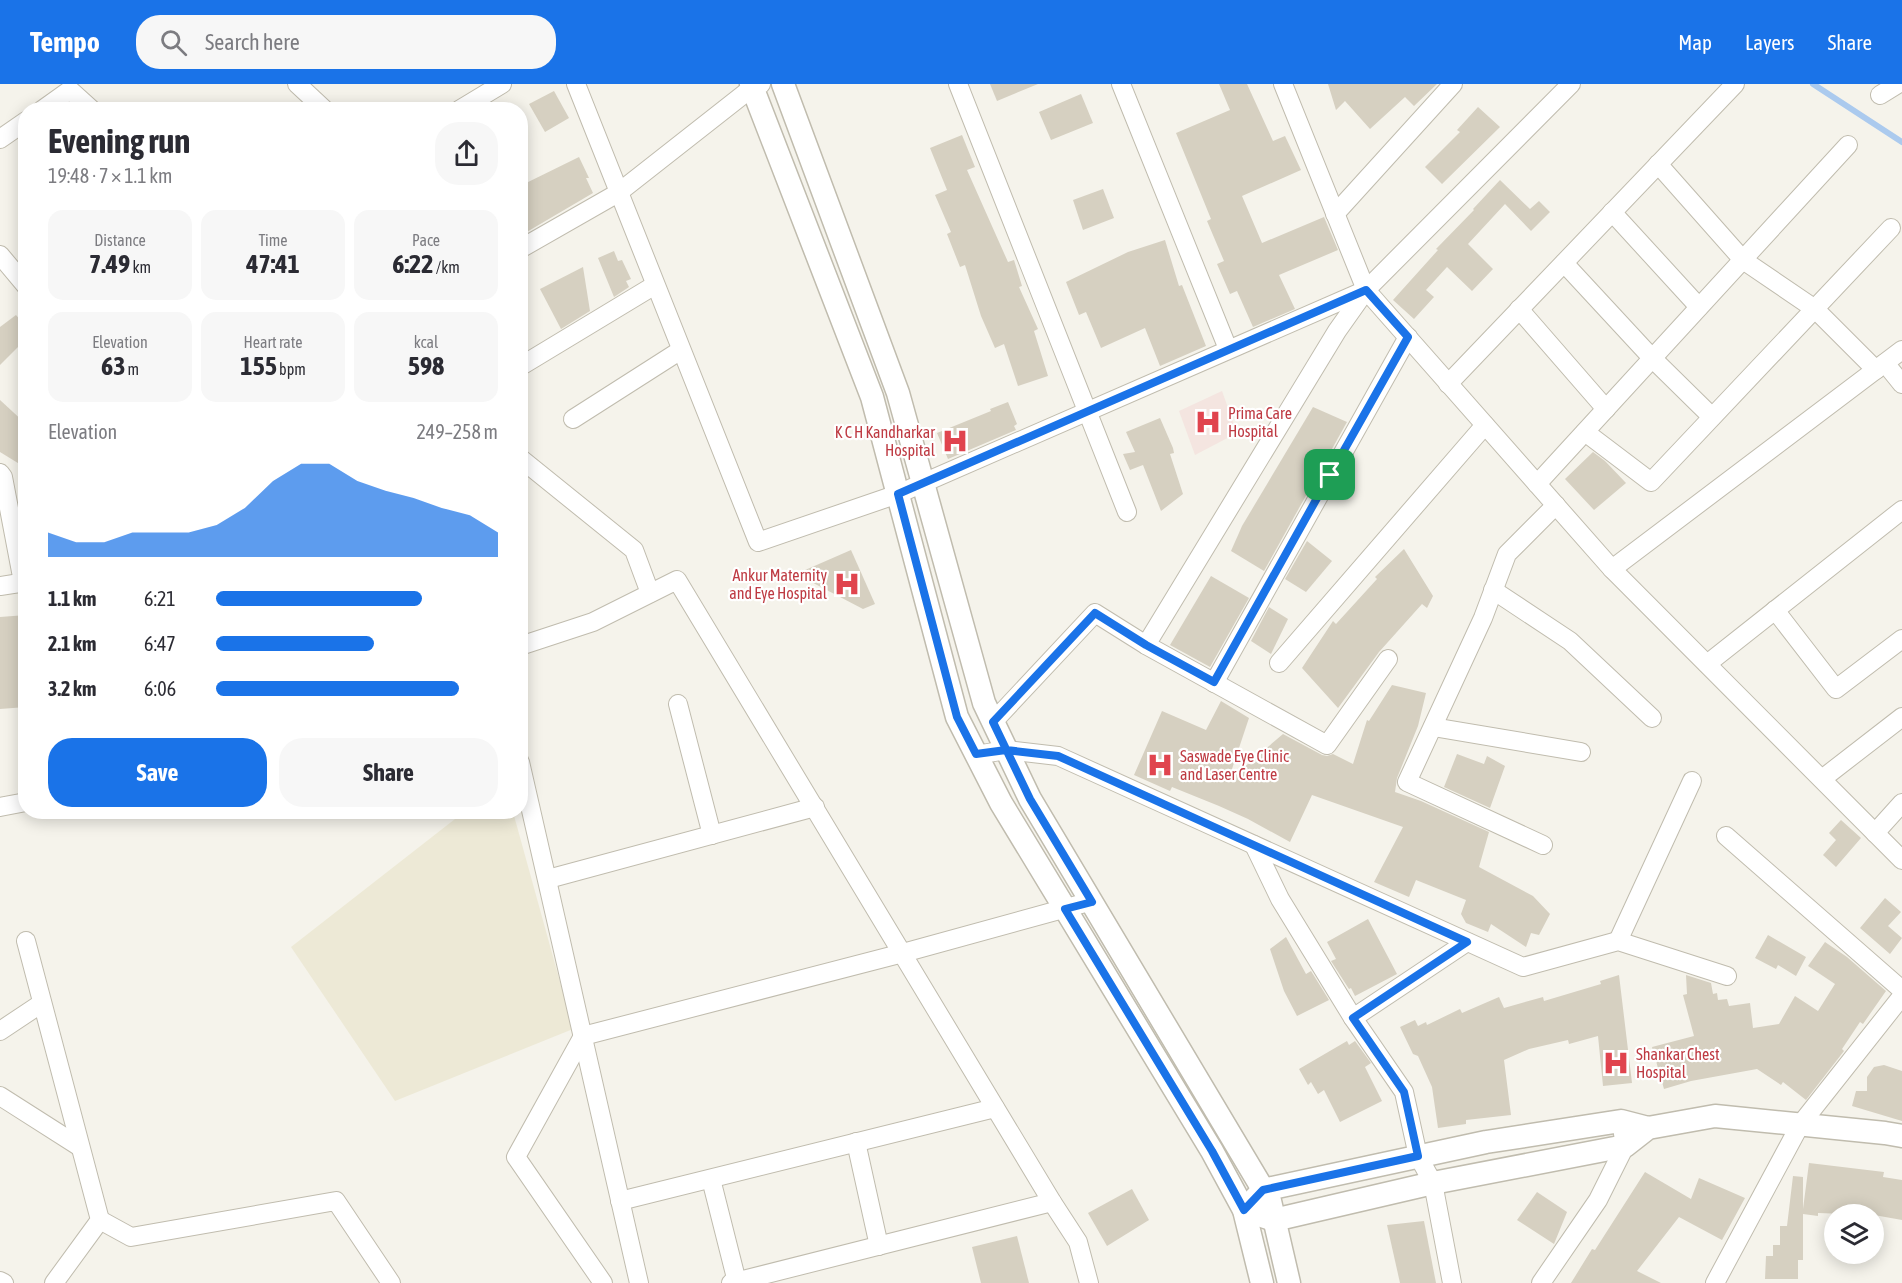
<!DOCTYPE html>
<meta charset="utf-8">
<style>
body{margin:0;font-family:"Asap Condensed",sans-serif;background:#f7f7f7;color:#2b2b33;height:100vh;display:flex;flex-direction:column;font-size:22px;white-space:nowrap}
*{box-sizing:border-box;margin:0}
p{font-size:20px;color:#7c7c81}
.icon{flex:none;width:33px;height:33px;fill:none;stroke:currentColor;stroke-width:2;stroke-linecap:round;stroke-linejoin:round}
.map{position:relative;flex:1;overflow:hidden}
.side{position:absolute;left:18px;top:18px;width:510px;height:717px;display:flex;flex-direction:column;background:#fff;border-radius:24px;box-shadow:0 3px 15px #0003}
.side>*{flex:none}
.buttons{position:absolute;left:1824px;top:1120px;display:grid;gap:12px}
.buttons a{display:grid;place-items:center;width:60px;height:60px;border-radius:50%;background:#fff;box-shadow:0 3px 15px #0003;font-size:30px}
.pin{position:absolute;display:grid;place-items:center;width:51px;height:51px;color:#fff;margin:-26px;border-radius:12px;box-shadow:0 3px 9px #0006}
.round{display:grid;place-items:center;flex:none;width:63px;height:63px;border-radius:24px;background:#f7f7f7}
.head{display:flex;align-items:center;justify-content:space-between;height:102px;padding:0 30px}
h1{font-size:33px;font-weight:700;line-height:45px}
.figures{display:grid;grid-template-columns:repeat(3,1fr);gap:9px;height:102px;padding:6px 30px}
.figures div{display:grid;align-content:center;border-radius:15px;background:#f7f7f7;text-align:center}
.figures b{font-size:26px;font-weight:700}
.figures small{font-size:16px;font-weight:400}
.figures p{font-size:16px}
.chart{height:168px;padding:12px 30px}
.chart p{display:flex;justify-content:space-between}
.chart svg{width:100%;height:108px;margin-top:6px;fill:#1a73e8;opacity:.7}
.action{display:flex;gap:12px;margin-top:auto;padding:12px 30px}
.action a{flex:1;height:69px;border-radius:24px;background:#1a73e8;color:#fff;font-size:24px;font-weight:700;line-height:69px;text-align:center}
.action a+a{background:#f7f7f7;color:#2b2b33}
ul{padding:0 30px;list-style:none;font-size:20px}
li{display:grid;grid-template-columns:96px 72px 1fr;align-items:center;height:45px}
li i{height:15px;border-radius:8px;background:#1a73e8}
header{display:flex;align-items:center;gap:36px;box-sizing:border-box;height:84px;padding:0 30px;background:#1a73e8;color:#fff}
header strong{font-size:28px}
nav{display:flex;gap:33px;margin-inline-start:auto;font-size:21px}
.search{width:420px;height:54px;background:#f7f7f7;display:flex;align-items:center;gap:15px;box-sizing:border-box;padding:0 21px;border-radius:24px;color:#7c7c81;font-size:22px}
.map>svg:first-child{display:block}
</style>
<header>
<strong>Tempo</strong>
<div class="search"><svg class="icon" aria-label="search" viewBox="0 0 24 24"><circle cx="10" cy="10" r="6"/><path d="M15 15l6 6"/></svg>Search here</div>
<nav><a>Map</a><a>Layers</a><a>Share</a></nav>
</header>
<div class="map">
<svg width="1902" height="1199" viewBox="0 0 1902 1199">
<rect width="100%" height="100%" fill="#f5f3eb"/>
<!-- education -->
<path fill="#ede9d6" d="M464,728h49l60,217 -178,72 -104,-154z"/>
<!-- medical -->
<path fill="#f4e5e0" d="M1222,307l15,42 -42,22 -16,-44z"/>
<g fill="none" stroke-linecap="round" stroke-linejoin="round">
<!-- stream -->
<path stroke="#abcaee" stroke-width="6" d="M1813,0l89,58"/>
</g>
<!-- building -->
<g fill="#d6d0c1">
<path d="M990,0h48l-41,17z"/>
<path d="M1219,0h28l26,57 12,-5 16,34 -59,26 20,47 62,-26 14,33 -59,25 16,34 -42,18 -16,-36 -7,3 -13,-30 7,-3 -17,-40 4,-2 -35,-86 54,-23z"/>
<path d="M1328,0h109l-23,22 -9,-9 -35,32 -25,-28 -9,9z"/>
<path d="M554,7l15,27 -24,14 -16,-28z"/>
<path d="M1081,10l12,29 -42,17 -12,-28z"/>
<path d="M1478,23l22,20 -58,57 -17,-17 35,-35 -3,-2z"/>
<path d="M962,51l13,32 -8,3 41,92 6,-2 8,26 -3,1 19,42 -4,2 14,45 -30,10 -14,-42 -9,4 -14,-32 -16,-51 -5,2 -13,-33 4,-2 -16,-37 12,-5 -17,-42z"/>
<path d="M579,73l10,21h-3l7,15 -68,40 -5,-9v-38z"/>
<path d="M1500,96l30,29 9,-8 11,11 -19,19 -26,-27 -37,40 25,25 -21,22 -25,-24 -21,23 8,7 -20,22 -21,-19 45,-50 -2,-1 38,-39 -1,-1z"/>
<path d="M1103,105l11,29 -31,12 -10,-30z"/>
<path d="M1165,156l14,46 3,-1 24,61 -46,20 -15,-38 -44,20 -15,-36 -7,3 -13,-33 62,-30z"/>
<path d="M614,167l4,10 4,-1 9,19 -5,2 3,6 -15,10 -16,-39z"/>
<path d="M583,183l7,44 -29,18 -21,-40z"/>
<path d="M16,231l10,12v12l-26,26v-38z"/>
<path d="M0,316l26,24v44l-26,-16z"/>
<path d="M1008,318l9,22 -3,2 2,4 -68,29 -11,-26 54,-22 -1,-2z"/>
<path d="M1313,323l34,15 -83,149 -33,-20 11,-25z"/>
<path d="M1160,334l13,30 1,5 -4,1 13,40 -22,17 -18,-46 -13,5 -7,-16 12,-2 -9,-20z"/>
<path d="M1593,368l12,9 21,22 -32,27 -29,-31z"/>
<path d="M1307,457l25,20 -26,31 -21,-13z"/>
<path d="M1404,465l29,47 -6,12 -5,-4 -43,48 -41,56 -36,-40 31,-47 3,3 41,-45 -2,-2z"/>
<path d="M851,466l24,54 -12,5 -67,-35z"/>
<path d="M1211,492l38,22 -39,69 -40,-22z"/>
<path d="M1269,523l19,12 -17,35 -20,-13z"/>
<path d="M26,531v92l-26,2v-92z"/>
<path d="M1392,601l34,8 -8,33 -21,52 -2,14 26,9 68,31 -10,35 54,29 17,18 -11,21 -8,-2 -5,14 -35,-23 -3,8 -22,-9 -5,-9 5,-14 -50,-20 -7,17 -35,-15 29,-55 -91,-32 -22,47 -42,-23 -29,-13 -47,-19 -2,4 -36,-16 28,-64 44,19 15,-29 28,17 -21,63 55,-47 39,21 5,1 6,-2 20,10 14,-44 2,1z"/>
<path d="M1457,670l27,10 3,-8 18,10 -15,42 -46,-21z"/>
<path d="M1841,736l20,18 -25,29 -13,-12 13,-15 -7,-7z"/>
<path d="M1885,814l16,14 -13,14 14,12 -12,16 -30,-26z"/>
<path d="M1368,835l29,55 -42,22 -4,-8 -2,1 -18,-28 5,-2 -9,-17z"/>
<path d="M1768,851l38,22 -10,19 -18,-11 -2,4 -21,-11z"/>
<path d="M1286,853l20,37 5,-3 18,29 -32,16 -13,-25 -14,-42z"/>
<path d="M1825,858l22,15 39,34 -23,33 -3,-2 -18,27 2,2 -38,49 -23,-18 -2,3 -24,-16 -66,12 -27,8 -12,-42 42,-11 -11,-41 4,-1 -1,-19 25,8 2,11 4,-1 1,7 9,-1 2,7 21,-3 3,25 26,-4 16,-28 23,15 17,-27 -27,-18z"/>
<path d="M1619,891l13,108 -29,3 -5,-50 -29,8 -1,-4 -39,9 -25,11 7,55 -45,5v4l-28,4 -6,-41 -14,-31 -5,-2 -13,-27 15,-7 3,6 8,-4 1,3 33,-16 2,4 37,-16 5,11 39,-11 1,4 57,-17 -1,-3z"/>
<path d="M1347,957l2,4 6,-4 16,22 -6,4 17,34 -42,21 -16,-32 -6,4 -7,-12 -3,3 -9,-16z"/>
<path d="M1884,981l18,6v50l-50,-15 4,-15h11v-14l7,-10z"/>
<path d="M1809,1079l75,9 -1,5 19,3v40l-28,-5 -56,-2v3l-15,-2v46h-5v19h-33l1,-23h7v-11h7v-19h7l6,-50 10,1v32z"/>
<path d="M1645,1088l46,27 8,-21 46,20 -23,42 -43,-23 -42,54 24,12h-90l21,-34 3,1z"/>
<path d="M1132,1105l17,31 -42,26 -19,-33z"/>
<path d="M1537,1108l30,20 -13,32 -37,-24z"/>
<path d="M1424,1137l12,62h-36l-13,-58z"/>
<path d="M1017,1152l12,47h-48l-9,-36z"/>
</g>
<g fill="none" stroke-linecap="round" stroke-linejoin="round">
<!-- minor casing -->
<g stroke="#c0bcae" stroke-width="20">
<g id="minor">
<path d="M297,0l28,26"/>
<path d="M576,0l182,458 140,-48 468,-204"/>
<path d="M958,0l169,428"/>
<path d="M1121,0l107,265"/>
<path d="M1283,0l83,206 246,279 290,291"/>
<path d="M1880,11l18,-11"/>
<path d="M42,26l28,-20 22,20"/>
<path d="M459,26l43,-26"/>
<path d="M0,55l26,-18"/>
<path d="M1658,80l85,96 72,49 61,61"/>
<path d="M1612,128l87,95"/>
<path d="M1335,130l118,-130"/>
<path d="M520,165l98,-56 135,-106 8,-3"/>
<path d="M0,171l26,31"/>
<path d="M1564,179l88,95 60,59"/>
<path d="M1519,225l87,100"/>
<path d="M1885,279l17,21"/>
<path d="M521,282l134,-81"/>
<path d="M1448,300l287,-300"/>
<path d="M573,335l108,-69"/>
<path d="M1585,348l66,50 240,-254"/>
<path d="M520,374l114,92 16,43"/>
<path d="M0,389l3,4 20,105"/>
<path d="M1537,400l311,-339"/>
<path d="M1612,485l290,-219"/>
<path d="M0,502l26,-4"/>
<path d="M1493,506l77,51 82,77"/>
<path d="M1775,526l61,79 66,-50"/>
<path d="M1146,561l191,-314 29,-41 205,-206"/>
<path d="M520,562l73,-24 84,-42 375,622 26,40 11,41"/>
<path d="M1279,579l206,-238"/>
<path d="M1707,580l195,-154"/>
<path d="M1214,599l194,-346"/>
<path d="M678,620l34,131"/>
<path d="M993,638l102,-109 51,32 181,100 61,-86"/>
<path d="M1433,643l148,25"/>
<path d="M976,671l30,-5 52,6 465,211 95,-26 109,35"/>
<path d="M520,678l119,521"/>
<path d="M1822,695l80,-62"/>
<path d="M0,723l26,-5"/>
<path d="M1875,749l27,-30"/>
<path d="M1726,752l176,154"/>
<path d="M1254,761l26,54 73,119 51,74 14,64 15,27 19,100"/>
<path d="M1543,761l-136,-63 76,-164 24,-64 49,-49"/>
<path d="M548,795l267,-72"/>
<path d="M26,857l74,279 -46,63"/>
<path d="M1618,857l74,-160"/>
<path d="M1353,934l114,-76"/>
<path d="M0,947l42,-28"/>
<path d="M0,1012l80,51"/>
<path d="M856,1058l23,104"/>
<path d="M711,1095l26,103"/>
<path d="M620,1117l375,-93"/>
<path d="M100,1136l31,17 205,-36 55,82"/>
<path d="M0,1197l4,2"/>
<path d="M603,1199l-87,-126 67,-121 320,-83 189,-52"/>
<path d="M731,1199l321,-81"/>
<path d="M1541,1199l57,-83 27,-54 -4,-25"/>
<path d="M1715,1199l85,-158 102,-129"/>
</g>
</g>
<!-- tertiary casing -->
<g stroke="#c0bcae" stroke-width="25">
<g id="tertiary">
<path d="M751,0l121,313 85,320 44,86 211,348 32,59 18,73"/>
<path d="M783,0l115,309 86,310 46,96 240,402 19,82"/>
<path d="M1648,1044l-23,18 -192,37 -159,37 -30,-10 19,-20 223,-48 135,-21 27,7 67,-12 170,17 17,3"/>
</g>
</g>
<!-- minor -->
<use href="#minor" stroke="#fff" stroke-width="18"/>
<!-- tertiary -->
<use href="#tertiary" stroke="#fff" stroke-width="22"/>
</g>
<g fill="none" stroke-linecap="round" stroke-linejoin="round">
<!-- route casing -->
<g stroke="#fff" stroke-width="12">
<path id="route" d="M1330,391l-116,207 -68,-37 -51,-32 -102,109 37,77 62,103 -27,7 147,242 32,59 19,-20 155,-34 -14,-64 -51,-74 114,-76 -409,-186 -52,-6 -30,4 -19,-37 -59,-223 468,-204 42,47 -78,138"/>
</g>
<!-- route -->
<use href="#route" stroke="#1a73e8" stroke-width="8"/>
</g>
<!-- icons -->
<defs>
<g id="hospital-bare" transform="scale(2.07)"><path d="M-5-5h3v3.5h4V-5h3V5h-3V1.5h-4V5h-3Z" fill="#e0444e" stroke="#fff" stroke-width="2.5" paint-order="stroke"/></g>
</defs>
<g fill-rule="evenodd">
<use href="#hospital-bare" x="1208" y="338"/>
<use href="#hospital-bare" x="955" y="357"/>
<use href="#hospital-bare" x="847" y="500"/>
<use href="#hospital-bare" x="1160" y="681"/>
<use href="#hospital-bare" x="1616" y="979"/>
</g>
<g text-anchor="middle" stroke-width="4.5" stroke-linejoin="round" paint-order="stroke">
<!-- health labels -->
<g font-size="16" fill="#be3a42" stroke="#fff" text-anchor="start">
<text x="1228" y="335">Prima Care<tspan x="1228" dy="18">Hospital</tspan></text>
<text x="935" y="354" text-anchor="end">K C H Kandharkar<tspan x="935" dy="18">Hospital</tspan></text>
<text x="827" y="497" text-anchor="end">Ankur Maternity<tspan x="827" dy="18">and Eye Hospital</tspan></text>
<text x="1180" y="678">Saswade Eye Clinic<tspan x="1180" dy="18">and Laser Centre</tspan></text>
<text x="1636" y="976">Shankar Chest<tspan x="1636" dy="18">Hospital</tspan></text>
</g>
</g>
</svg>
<div class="buttons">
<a><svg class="icon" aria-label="layers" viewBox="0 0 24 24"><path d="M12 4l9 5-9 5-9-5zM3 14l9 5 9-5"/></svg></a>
</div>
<div class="pin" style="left:1330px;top:391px;background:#1e9e55"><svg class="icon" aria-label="arrive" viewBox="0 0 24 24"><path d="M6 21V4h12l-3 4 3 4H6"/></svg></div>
<section class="side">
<div class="head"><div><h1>Evening run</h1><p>19:48 · 7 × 1.1 km</p></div><a class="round"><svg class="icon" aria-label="share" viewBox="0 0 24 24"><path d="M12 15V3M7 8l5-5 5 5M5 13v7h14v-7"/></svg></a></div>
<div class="figures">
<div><p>Distance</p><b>7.49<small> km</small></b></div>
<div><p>Time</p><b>47:41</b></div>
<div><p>Pace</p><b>6:22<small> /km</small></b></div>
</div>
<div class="figures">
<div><p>Elevation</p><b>63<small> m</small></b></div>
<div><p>Heart rate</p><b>155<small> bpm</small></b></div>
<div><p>kcal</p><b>598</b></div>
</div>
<div class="chart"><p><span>Elevation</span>249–258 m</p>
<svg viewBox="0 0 160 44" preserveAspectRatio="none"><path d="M0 44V34L10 38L20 38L30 34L40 34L50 34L60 31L70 24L80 13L90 6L100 6L110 13L120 17L130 20L140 24L150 27L160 34V44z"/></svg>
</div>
<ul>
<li><b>1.1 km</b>6:21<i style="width:73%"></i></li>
<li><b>2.1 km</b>6:47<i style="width:56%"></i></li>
<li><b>3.2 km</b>6:06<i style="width:86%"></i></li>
</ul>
<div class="action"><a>Save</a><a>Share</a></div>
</section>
</div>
